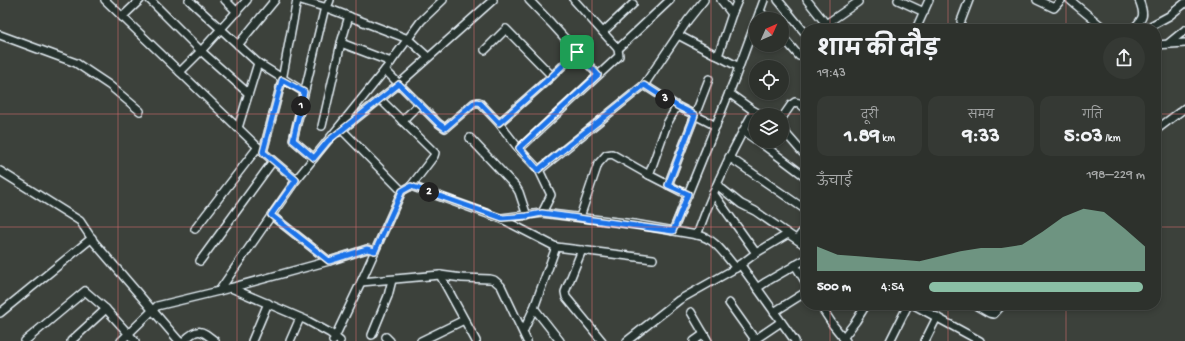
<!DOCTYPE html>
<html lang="hi">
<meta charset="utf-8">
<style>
body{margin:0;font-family:"Gochi Hand","Playpen Sans Deva",sans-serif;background:#353934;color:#f1f3f6;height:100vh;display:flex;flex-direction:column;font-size:15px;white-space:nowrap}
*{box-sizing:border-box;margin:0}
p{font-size:13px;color:#a7a9a9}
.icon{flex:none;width:22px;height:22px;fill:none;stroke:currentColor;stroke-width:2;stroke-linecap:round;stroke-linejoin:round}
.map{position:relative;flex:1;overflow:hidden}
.panel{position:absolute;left:801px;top:24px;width:360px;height:286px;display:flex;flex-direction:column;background:#2d312c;border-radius:16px;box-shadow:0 2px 6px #0003,0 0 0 1px #484c48}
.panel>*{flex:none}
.needle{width:26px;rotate:45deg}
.buttons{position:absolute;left:749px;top:12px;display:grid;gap:8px}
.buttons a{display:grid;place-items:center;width:40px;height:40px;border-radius:50%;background:#2d312c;box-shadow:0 2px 6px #0003,0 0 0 1px #484c48;font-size:20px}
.pin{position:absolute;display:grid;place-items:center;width:34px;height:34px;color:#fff;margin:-17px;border-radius:8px;box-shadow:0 2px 6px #0006}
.km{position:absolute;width:20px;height:20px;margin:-10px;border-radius:50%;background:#222;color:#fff;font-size:11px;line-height:20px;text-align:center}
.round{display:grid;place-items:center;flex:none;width:42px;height:42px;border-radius:21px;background:#353934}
.summary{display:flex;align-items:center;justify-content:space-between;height:68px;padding:0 16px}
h1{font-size:22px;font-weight:700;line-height:30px}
.metrics{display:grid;grid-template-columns:repeat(3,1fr);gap:6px;height:68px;padding:4px 16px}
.metrics div{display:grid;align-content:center;border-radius:10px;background:#353934;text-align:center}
.metrics b{font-size:20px;font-weight:700}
.metrics small{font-size:11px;font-weight:400}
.metrics p{font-size:11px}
.chart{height:112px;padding:8px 16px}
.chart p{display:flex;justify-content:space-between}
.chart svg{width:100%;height:72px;margin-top:4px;fill:#8abfa5;opacity:.7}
ul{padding:0 16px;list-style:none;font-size:13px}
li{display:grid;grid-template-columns:64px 48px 1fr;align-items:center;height:30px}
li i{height:10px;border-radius:5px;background:#8abfa5}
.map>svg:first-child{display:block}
</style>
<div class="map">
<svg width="1185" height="341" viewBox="0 0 1185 341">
<rect width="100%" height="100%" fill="#3c413b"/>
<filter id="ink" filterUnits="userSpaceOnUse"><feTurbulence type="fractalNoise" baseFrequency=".025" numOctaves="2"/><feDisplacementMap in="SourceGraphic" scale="8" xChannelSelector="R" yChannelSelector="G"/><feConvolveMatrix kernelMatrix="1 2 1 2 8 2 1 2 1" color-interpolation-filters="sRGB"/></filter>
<g filter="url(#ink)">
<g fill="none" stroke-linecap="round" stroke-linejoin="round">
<!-- street casing -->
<g stroke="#e8f1f8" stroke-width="10">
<g id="street">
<path d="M105,0l158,152 33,28"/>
<path d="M150,0l51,51 47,42"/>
<path d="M189,0l69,63 -20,65"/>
<path d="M225,0l12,12"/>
<path d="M301,0l26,8"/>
<path d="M330,0l-3,8 81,31 20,18"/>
<path d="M529,0l22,23 47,52"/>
<path d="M721,0l11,14"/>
<path d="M778,0l28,34"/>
<path d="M807,0l19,24 32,-22"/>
<path d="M898,0l26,12"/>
<path d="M1037,0l17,8 7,-8"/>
<path d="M1070,0l30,25 3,4"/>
<path d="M760,11l7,8"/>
<path d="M122,17l18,-17"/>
<path d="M757,19l7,-19"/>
<path d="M961,21l8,-21"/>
<path d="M916,29l13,-29"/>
<path d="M1133,29c11,-11 12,-14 6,-29"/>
<path d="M1145,29l24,-13 16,-13"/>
<path d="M603,32l30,-28"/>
<path d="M0,35l76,28 33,22 31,26"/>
<path d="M678,35l61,32"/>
<path d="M782,36l17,20"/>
<path d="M341,43l50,19"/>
<path d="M1169,43l16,-13"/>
<path d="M238,45l37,-45"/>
<path d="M1156,45l29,-2"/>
<path d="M618,49l52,-49"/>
<path d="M485,50l21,-21 46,47"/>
<path d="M718,56l14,-42 6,-14"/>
<path d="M258,63l46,29"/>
<path d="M805,67l1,1"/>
<path d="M385,70l14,14 94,-84"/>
<path d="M180,72l21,-21 46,-51"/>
<path d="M644,85l33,21 39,20"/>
<path d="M729,93l25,18"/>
<path d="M380,99l55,54 -1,3 -23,30"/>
<path d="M782,118l9,-13 4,-3 4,1 7,6"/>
<path d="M402,121l17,-17"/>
<path d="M499,123l53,-47 25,-24"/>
<path d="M322,126l19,-83 8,-27"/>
<path d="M782,129l20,23 4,3"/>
<path d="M342,130l60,61"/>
<path d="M1156,130l29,-22"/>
<path d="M743,131l11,-20 8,4"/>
<path d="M339,132l60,-48 39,39 7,5 29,-25 5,-1 19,20 21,27 100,-93 -1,-7 -44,-49"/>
<path d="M470,138l46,49 3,5 8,24"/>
<path d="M758,141l48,36"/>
<path d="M519,149l20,21 12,25 -9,18"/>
<path d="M263,152l19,-72 15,-80"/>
<path d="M729,157l77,53"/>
<path d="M314,158l-21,-18 32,-133"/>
<path d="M539,170l105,-85 44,-65 16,-20"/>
<path d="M0,171l80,50 14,21 85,99"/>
<path d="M649,175l18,-51 10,-18"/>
<path d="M668,185l41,-106"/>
<path d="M717,185l24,19 14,7 51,35"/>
<path d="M713,193l43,60"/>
<path d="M271,215l58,46"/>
<path d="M580,217l18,-53 8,-9 6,-1 37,21 39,20"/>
<path d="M502,218l40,-5 92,11 63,11c13,-36 28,-71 46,-104l13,9"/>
<path d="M195,229l63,-82"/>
<path d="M673,231l62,-153 21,-57"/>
<path d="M697,235c18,3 27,19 39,33"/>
<path d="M797,239l9,-12"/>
<path d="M556,247l97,12"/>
<path d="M582,250l-17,42 1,5 36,44"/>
<path d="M200,261l73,-100"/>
<path d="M740,264l55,77"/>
<path d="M795,265l11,18"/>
<path d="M440,275l36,66"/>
<path d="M231,288l75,32 24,13 10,8"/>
<path d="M757,288l9,-6 40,-23"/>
<path d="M219,291l110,-30 38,-12 8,2"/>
<path d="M729,303l27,38"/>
<path d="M820,305l13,20 13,16"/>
<path d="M914,305l66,36"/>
<path d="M975,305l14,8 5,1 8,-9"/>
<path d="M534,308l26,33"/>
<path d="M691,312l17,29"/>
<path d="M774,312l32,-20"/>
<path d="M0,313l92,-75"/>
<path d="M523,332l11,-24 22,-61 -54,-28 -91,-33 -9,5 -41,91 79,-7 22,3 28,1 4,1 7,6 26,55"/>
<path d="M372,335l16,-39 4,-16"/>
<path d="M386,337l4,4"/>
<path d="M843,338l13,-17 10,-16"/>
<path d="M25,341l60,-50 21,18 29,32"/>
<path d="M71,341l35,-32"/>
<path d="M121,341l36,-35 62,-15 77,-111 89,-110 36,-49 22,-21"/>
<path d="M184,341c14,-14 17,-11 31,0"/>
<path d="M252,341l16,-38"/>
<path d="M290,341l10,-23"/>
<path d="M333,341l28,-59"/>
<path d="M421,341l43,-21"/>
<path d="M627,341l52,-41 57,-32 20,-15 32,-19"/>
<path d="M694,341l10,-7"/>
<path d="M753,341l28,-19"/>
<path d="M890,341l18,-36"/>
<path d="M925,341l12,-24"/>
</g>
</g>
<!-- street -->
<use href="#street" stroke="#26332d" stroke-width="7"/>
</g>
</g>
<g fill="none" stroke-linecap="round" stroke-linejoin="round" filter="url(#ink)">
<!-- route casing -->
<g stroke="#fff" stroke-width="8">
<path id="route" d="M577,52l21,23 -79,73 19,22 106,-85 33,21 18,9 -27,70 20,9 -15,37 -131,-18 -15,3 -25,2 -91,-32 -9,5 -27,60 -8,-2 -38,12 -58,-46 25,-35 -33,-28 19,-72 22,12 -11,48 21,18 14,-17 71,-57 39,39 7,5 29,-25 3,-1 3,1 19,20 53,-47z"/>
</g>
<!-- route -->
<use href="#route" stroke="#1a73e8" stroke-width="5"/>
</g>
<!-- grid -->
<path fill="none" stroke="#dc6e71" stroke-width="1" stroke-opacity="0.55" d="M118,0v341M237,0v341M356,0v341M474,0v341M592,0v341M711,0v341M830,0v29M948,0v29M1066,0v29M0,114h806M1156,114h29M0,227h806M1156,227h29M830,305v36M948,305v36M1066,305v36"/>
</svg>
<div class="buttons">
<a><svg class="needle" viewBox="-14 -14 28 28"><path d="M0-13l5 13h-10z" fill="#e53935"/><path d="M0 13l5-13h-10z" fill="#a7a9a9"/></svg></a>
<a><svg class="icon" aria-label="locate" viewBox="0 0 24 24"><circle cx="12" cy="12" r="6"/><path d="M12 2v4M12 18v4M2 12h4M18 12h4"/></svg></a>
<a><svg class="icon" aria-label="layers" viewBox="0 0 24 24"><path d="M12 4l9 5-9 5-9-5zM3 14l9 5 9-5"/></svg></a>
</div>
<div class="pin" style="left:577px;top:52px;background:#1e9e55"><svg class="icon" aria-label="arrive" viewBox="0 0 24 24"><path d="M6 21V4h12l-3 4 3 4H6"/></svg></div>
<b class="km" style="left:301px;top:106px">1</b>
<b class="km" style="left:429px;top:192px">2</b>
<b class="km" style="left:665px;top:99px">3</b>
<section class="panel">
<div class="summary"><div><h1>शाम की दौड़</h1><p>19:43</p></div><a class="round"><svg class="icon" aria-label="share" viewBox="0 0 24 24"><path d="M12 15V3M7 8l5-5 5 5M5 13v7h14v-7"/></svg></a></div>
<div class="metrics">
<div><p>दूरी</p><b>1.89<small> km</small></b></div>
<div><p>समय</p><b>9:33</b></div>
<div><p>गति</p><b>5:03<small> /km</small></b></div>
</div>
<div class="chart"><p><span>ऊँचाई</span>198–229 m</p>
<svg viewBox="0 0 160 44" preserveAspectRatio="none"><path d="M0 44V29L10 34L20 35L30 36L40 37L50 38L60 35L70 32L80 30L90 30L100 28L110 20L120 11L130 6L140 8L150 18L160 29V44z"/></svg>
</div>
<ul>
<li><b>500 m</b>4:54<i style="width:99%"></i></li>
</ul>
</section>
</div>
